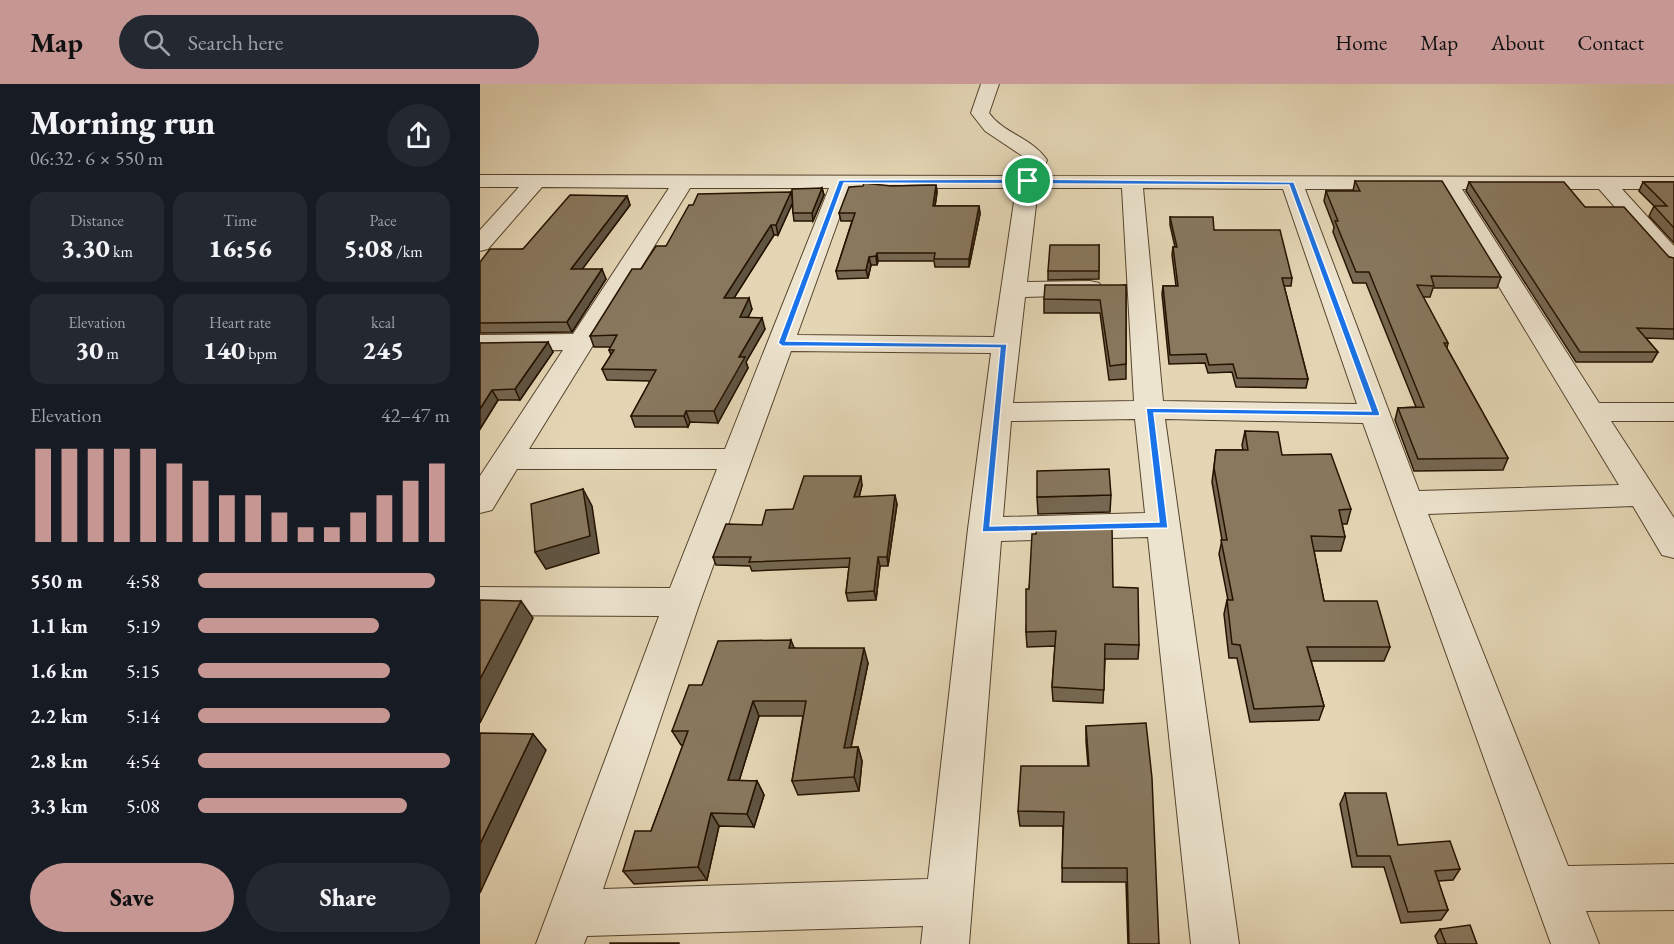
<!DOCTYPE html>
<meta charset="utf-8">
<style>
body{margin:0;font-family:"EB Garamond",serif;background:#242831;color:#f1f3f6;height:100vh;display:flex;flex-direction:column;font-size:22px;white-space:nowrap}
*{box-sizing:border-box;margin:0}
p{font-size:20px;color:#9ea1a6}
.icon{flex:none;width:33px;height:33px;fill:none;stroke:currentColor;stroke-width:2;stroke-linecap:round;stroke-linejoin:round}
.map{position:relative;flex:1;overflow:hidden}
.panel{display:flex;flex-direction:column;background:#171b24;width:480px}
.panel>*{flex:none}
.pin{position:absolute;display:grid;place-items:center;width:51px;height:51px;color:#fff;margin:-26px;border:3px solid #fff;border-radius:50%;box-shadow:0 2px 6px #0007}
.round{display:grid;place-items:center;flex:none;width:63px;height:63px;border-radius:32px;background:#242831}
.overview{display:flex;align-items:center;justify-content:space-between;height:102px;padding:0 30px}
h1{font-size:33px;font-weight:800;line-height:45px}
.stats{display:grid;grid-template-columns:repeat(3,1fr);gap:9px;height:102px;padding:6px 30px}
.stats div{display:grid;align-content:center;border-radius:15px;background:#242831;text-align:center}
.stats b{font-size:26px;font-weight:800}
.stats small{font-size:16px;font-weight:400}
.stats p{font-size:16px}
.chart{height:168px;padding:12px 30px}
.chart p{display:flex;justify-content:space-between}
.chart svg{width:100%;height:108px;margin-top:6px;stroke:#c59692;stroke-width:6}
.action{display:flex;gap:12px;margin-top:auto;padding:12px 30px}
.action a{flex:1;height:69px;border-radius:36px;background:#c59692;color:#111;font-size:24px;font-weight:800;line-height:69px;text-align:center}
.action a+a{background:#242831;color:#f1f3f6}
ul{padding:0 30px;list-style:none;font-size:20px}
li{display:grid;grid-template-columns:96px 72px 1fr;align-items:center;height:45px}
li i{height:15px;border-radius:8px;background:#c59692}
header{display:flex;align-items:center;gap:36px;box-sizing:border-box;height:84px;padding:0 30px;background:#c59692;color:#111}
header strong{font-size:28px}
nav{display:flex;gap:33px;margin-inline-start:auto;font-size:21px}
.search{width:420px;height:54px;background:#242831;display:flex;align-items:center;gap:15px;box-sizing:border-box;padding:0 21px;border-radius:33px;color:#9ea1a6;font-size:22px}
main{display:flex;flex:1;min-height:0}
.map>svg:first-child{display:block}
</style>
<header>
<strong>Map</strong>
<div class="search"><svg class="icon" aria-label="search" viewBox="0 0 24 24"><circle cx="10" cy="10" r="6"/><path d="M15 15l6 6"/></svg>Search here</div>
<nav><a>Home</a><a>Map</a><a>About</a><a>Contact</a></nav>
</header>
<main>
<section class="panel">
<div class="overview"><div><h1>Morning run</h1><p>06:32 · 6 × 550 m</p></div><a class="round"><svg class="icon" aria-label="share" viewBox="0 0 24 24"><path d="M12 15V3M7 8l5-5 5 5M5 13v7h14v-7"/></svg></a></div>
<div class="stats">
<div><p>Distance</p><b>3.30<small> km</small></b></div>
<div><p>Time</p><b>16:56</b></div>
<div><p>Pace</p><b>5:08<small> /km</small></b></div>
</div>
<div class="stats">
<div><p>Elevation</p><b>30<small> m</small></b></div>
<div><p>Heart rate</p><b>140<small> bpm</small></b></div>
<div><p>kcal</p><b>245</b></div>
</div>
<div class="chart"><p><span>Elevation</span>42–47 m</p>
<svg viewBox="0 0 160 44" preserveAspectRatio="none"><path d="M5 44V6M15 44V6M25 44V6M35 44V6M45 44V6M55 44V12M65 44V19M75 44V25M85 44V25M95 44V32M105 44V38M115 44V38M125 44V32M135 44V25M145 44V19M155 44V12"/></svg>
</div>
<ul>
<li><b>550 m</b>4:58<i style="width:94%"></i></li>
<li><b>1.1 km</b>5:19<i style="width:72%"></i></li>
<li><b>1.6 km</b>5:15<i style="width:76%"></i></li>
<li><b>2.2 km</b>5:14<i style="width:76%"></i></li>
<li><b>2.8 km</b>4:54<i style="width:100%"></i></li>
<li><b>3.3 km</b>5:08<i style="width:83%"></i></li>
</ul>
<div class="action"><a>Save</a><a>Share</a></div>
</section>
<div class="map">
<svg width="1194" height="860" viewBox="0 0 1194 860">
<rect width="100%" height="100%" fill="#e4d6b5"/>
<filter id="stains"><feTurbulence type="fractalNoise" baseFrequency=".00333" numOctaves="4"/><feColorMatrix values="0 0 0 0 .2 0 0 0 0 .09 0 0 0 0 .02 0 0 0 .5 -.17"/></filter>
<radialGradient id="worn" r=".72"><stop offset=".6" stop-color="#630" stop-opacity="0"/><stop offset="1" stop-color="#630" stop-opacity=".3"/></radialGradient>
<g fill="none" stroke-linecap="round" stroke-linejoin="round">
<!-- street casing -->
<g stroke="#55442d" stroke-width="2">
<path id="street" d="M501,0h18l-10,29c15,21 42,24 58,47l-6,16 633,1v12h-52l52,57v21l-8,-2 -67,-76h-137l137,214h75v18h-63l63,97v40l-12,-3 -29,-49 -205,8 140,352 106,-2v46l-88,1 13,33h-48l-188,-521 -198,-4 74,525h-48l-43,-407 -147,4 -32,403h-48l2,-18 -336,10 -3,8h-48l123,-328 -179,-1v-28l190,1 47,-119h-200l-25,41 -12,3v-37l83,-126 -83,1v-16l93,-1 96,-146 -127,-1 -54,62 -8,2v-21l39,-43h-39v-12l540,1 7,-16 -3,-3 -39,-26 -14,-18zM210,104h139l-104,261h-196zM370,104h166l-22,149 -197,-2zM558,104h84l12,213 -121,2 12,-106 65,-2 9,-2 3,-5 -3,-5 -9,-2 -63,1zM663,104l140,1 74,215 -194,-3zM825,105h135l179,296 -200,6zM311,267l200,2 -23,176 -40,350 -325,10 97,-287zM655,335l10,94 -142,4 8,-96z"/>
</g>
<!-- street -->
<use href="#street" fill="#ede4cf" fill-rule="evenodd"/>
</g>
<!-- wall -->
<g fill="#756751" stroke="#251300" stroke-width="1.5">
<path d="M875,97l146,96 -4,11h-64l-3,9h-7l25,46 -1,5 61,110 -5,12 -89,1 -19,-51 3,-12 18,-1 -50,-124h-13l-20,-51 1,-5 -10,-26 2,-10h27z"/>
<path d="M989,98l116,25 84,50 5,1v81l-28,-1 12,14 -6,10h-76l-110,-171z"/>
<path d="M1163,98h31v61l-25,-27 5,-10 -15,-15z"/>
<path d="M456,101l1,7 -2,14h44l1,8 -11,53h-34l-1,-6h-56l-1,4h-6l-3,13 -30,1 -2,-8 16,-50h-11l-2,-8 52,-27z"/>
<path d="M342,104l2,7 -11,26h-19l-1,-8 -1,-9 -14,31h-4l-40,63 18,11 -4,8 17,12 -19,33 2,6 -30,55 -28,-1 -2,5h-53l-4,-11 19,-35 -43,-1 -5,-11 9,-14 -2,-5 2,-3h-17l-4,-11 51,-67 25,-23 126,-48z"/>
<path d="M147,112l3,9 -48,64 24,10 -34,53 -92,1v-71l43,-13z"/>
<path d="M690,133l44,13 78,48 -1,8h-7l24,93 -2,9 -70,-1 -4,-15 -24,1 -3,-10 -36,1 -7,-70 1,-8h13l-4,-31 1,-8h2l-5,-22z"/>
<path d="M619,161v34l-51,1v-9z"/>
<path d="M646,201v94l-17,1 -9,-67h-56v-14z"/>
<path d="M0,259l73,9 -33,48h-22l-18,29z"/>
<path d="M765,347l37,24 69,54 -4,15h-5l3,13 -4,14h-27l10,50 66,46 -6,14h-73l13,45 -5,14 -69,2 -13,-64h-8l-5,-44 3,-14h1l-9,-46 3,-14 -10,-58 4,-32h27l-1,-5z"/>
<path d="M382,401l-3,12 38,7 -9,62h-8l-4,34 -28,1 -2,-8 3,-26 -97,4 -2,-5 -34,-1 -3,-8 49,-32 31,-16z"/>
<path d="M631,411l-1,17 -72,2 -1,-17z"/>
<path d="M556,450l77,53 26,58 -1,14h-33l-2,44 -50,-2 -1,-14 3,-41 -28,1 -1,-15 3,-43z"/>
<path d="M314,564l74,15 -17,84h7l4,14 -3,30 -61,4 -6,-14 11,-65h-44l-20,65h18l7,14 -10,32 -35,-1 -12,54 -73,4 -11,-13 28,-40 32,-86h-2l-9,-14 30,-46z"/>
<path d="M606,642l73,218h-31l-2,-62h-64l1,-56h-43l-2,-15 70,-45 -2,-25z"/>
<path d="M865,709l53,52 62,24 -7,11 -15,1 10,29 -7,10 -40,3 -17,-56h-32l-12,-63z"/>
<path d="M960,845l37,15h-39l-3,-8z"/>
</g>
<!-- shaded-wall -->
<g fill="#5f5442" stroke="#251300" stroke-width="1.5">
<path d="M456,101l1,7 -3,22 -1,-8z"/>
<path d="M342,104l2,7 -11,26 -1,-8z"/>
<path d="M311,108l2,10 -15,33 -2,-10z"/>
<path d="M147,112l3,9 -55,74 -4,-10z"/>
<path d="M499,122l1,8 -11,53v-8z"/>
<path d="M291,141l3,10 -47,74 -3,-11z"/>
<path d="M397,169l1,8 -1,4 -1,-9z"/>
<path d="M389,173l2,8 -3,13 -2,-8z"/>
<path d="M122,185l4,10 -34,53 -5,-10z"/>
<path d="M269,214l3,11 -9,19 -3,-11z"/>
<path d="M282,234l3,11 -19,33 2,6 -30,55 -4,-12 25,-54z"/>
<path d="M68,258l5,10 -33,48 -5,-11z"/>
<path d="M12,306l6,10 -18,29v-20z"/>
<path d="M206,327l4,11 -2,5 -4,-11z"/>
<path d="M381,392l1,9 -5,21 -3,-9z"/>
<path d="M103,405l9,17 7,47 -53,16 -11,-17z"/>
<path d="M415,411l2,9 -9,62 -1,-9z"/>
<path d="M398,473l2,9 -4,34 -2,-9z"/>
<path d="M41,517l12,17 -53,105v-44z"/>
<path d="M311,556l6,15 -8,-7z"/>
<path d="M384,564l4,15 -20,99 -4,-14z"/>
<path d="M273,617l6,15 -24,78 -7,-14z"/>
<path d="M53,650l13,16 -66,143v-49z"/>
<path d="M378,663l4,14 -3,30 -5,-14z"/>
<path d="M277,697l7,14 -10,32 -7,-13z"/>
<path d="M231,729l8,13 -12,54 -9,-13z"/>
</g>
<!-- building -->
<g fill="#88785e" stroke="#251300" stroke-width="1.5">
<path d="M875,97h87l59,96 -70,-1 3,10 -17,-1 31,58h-4l64,115 -90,1 -20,-51 26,-1 -55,-135h-13l-21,-51h3l-12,-30h34z"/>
<path d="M989,98h95l21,25h39l45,50 5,1v71l-37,-1 21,24h-78z"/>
<path d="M1163,98h31v46l-20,-22h13z"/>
<path d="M384,99l27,3 45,-1 -3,21h46l-10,53h-35l1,-6h-58l-1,3 -7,1 -3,13 -30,1 19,-58h-16l10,-26 14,-1z"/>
<path d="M342,104l-10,25h-19l-1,-24z"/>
<path d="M311,108l-15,33h-5l-47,73h25l-9,19 22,1 -23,39h6l-31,54h-28l-2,5h-53l25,-46 -54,-1 12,-19h-5l8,-15 -27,1 42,-67h9l15,-23h10l23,-41h4l5,-11z"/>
<path d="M90,111l57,1 -56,73h31l-35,53 -87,1v-61l10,-13h33z"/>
<path d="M690,133h43l1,13h66l12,48h-10l26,101 -71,-1 -4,-14 -24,1 -3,-11 -36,1 -7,-69h15l-5,-39h4z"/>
<path d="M570,161h49v26h-51z"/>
<path d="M565,201h81v79l-16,2 -10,-66 -56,-1z"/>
<path d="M68,258l-33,47 -23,1 -12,19v-66z"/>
<path d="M765,347l33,1 4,23 49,-1 20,55 -12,1 6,27 -34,-1 13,65h53l13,46h-83l17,59 -70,3 -14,-64 -8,-1 -5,-44h6l-12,-60h6l-13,-72 2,-18h32z"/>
<path d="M629,385l2,26 -74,2v-26z"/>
<path d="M324,392h57l-7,21 41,-2 -8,62h-9l-4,34 -28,2 4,-35 -101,4 2,-5h-38l13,-33 36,1 4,-15 27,-1z"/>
<path d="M103,405l7,47 -55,16 -4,-48z"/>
<path d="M632,442l1,61 25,1 1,57 -34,-1 -1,46 -52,-3 4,-56 -30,1v-43h3l3,-55h4l1,-6z"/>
<path d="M0,516l41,1 -41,78z"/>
<path d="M311,556l-2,8h75l-20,100 14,-1 -4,30 -62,4 14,-80h-53l-25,79 29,1 -10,33 -36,-1 -13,54 -75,4 12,-40h16l37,-100h-16l17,-46h13l16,-44z"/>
<path d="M666,639l6,55 7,166h-30l-2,-76h-65l2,-56 -46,-1 3,-45h68l-3,-40z"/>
<path d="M0,649l53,1 -53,110z"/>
<path d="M865,709h41l12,52 52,-4 10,28 -25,2 13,39 -40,2 -18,-56h-33z"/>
<path d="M990,841l7,19h-31l-6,-15z"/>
<rect x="130" y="859" width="69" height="1"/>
</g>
<!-- route -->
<path fill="#1a73e8" stroke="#fff" stroke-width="1.5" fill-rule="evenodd" d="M548,95l266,3 86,232 -1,2 -225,-3 14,115 -186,4 18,-184 -218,-2 -4,-3 61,-163zM364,99l445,2 82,226 -225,-3 13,114 -169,4 17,-182 -221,-3z"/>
<rect width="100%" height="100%" filter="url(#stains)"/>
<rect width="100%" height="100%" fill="url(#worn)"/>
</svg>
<div class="pin" style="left:548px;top:97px;background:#1e9e55"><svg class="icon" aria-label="arrive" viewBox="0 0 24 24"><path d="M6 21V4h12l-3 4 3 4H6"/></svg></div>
</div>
</main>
